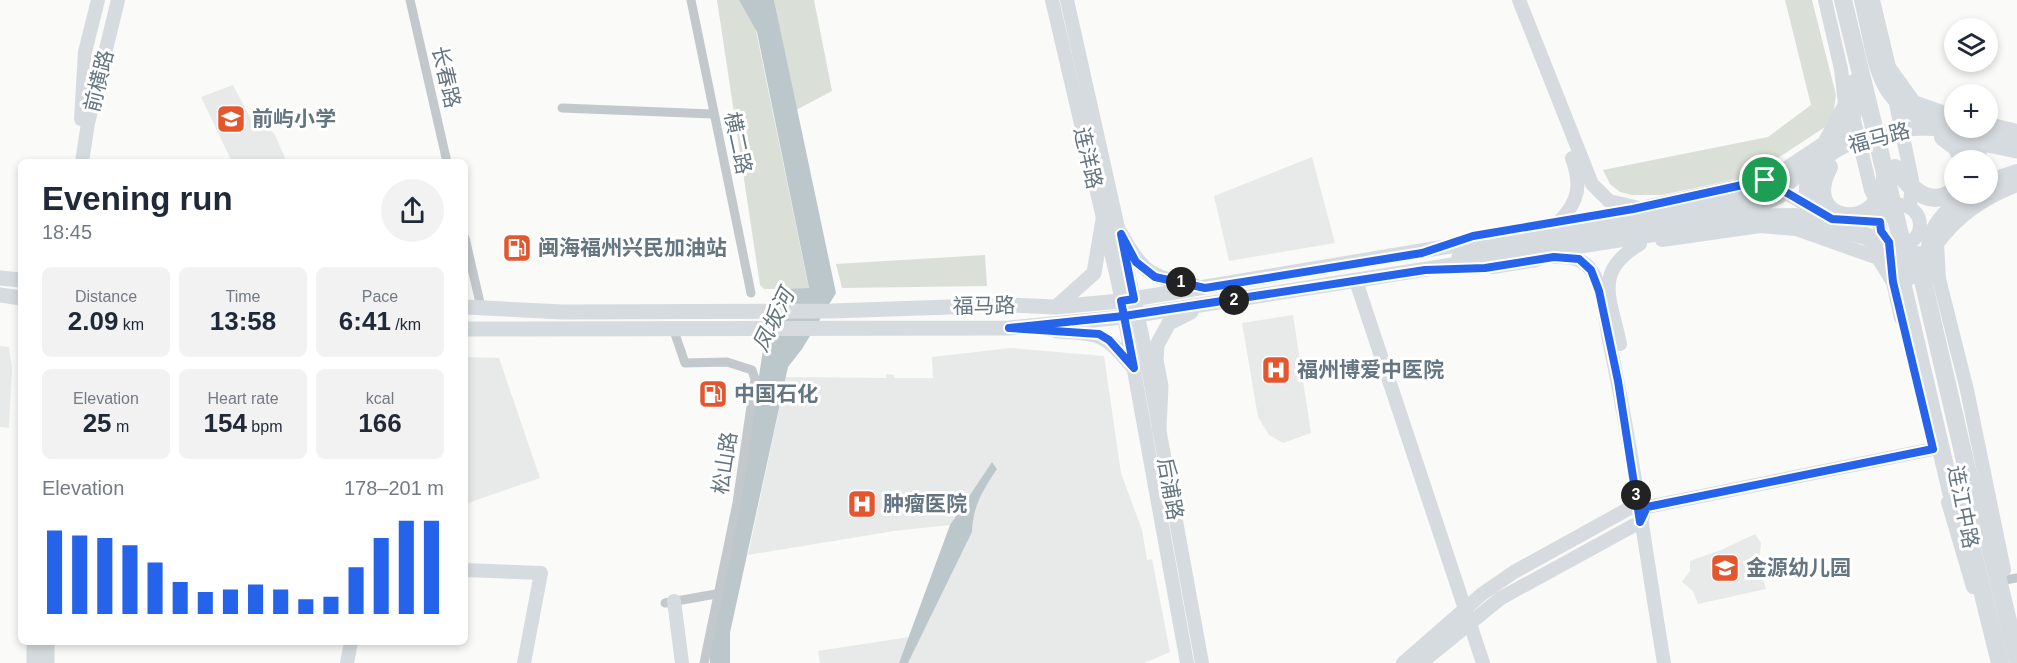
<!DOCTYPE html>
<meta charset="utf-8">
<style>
body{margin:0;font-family:Arial,"Noto Sans SC",sans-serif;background:#f2f2f3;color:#1f2937;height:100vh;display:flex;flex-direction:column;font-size:22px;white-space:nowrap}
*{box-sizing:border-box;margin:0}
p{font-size:20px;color:#747a83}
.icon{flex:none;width:33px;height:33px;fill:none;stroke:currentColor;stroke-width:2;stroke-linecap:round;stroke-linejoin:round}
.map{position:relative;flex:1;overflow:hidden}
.sheet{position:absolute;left:18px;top:159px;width:450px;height:486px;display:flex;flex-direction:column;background:#fff;border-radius:9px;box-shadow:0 3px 9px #0003}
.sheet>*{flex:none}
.fabs{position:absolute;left:1944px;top:18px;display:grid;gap:12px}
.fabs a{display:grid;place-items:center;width:54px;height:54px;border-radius:50%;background:#fff;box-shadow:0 3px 9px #0003;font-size:30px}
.pin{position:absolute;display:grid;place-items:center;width:51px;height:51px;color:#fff;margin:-26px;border:3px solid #fff;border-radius:50%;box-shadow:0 2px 6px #0007}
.km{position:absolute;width:30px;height:30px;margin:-15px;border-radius:50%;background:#222;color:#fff;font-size:16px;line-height:30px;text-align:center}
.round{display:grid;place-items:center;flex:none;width:63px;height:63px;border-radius:32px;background:#f2f2f3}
.summary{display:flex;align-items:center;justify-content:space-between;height:102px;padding:0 24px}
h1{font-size:33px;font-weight:700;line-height:45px}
.stats{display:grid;grid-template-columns:repeat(3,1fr);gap:9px;height:102px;padding:6px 24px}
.stats div{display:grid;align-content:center;border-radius:9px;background:#f2f2f3;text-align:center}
.stats b{font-size:26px;font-weight:700}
.stats small{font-size:16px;font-weight:400}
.stats p{font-size:16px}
.chart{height:168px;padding:12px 24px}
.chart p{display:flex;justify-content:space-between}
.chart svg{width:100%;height:108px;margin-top:6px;stroke:#2563eb;stroke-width:6}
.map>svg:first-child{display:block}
</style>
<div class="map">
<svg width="2017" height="663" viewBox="0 0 2017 663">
<rect width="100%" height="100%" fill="#fafaf8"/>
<!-- built -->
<g fill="#e8e9e9">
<path d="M233,85l21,40h7l13,8 13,29h-55l-31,-65z"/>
<path d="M1312,157l23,86 -106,18 -15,-65z"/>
<path d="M1293,315l18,118 -28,10 -14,-8 -11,-18 -16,-94z"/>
<path d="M0,346l9,1 3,21 -3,60 -9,-1z"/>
<path d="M1011,348l93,8 17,117 21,57 5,30 5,-1 18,93 -26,11h-236l64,-131 1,-21 5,-14 19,-28 -5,-7 -42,63 -56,6 -146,24 38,-178 100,1v-4l8,1v3h39l-1,-21z"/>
<path d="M465,357l34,1 41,120 -75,26z"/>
<path d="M1755,534l6,9 -2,23 7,23 -68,15 -5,-13 -11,-9 8,-11v-10l31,-11z"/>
<path d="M909,637l-10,26h-79l-2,-12z"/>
</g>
<!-- green -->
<g fill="#dadfd7">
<path d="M717,0h22l16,26 54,263h-45l-4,-4z"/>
<path d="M774,0h40l18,91 -36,19z"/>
<path d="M1785,0h27l24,95 -3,21 -8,11 -74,49 -89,19h-30l-12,-3 -10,-8 -7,-14 165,-33 43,-32z"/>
<path d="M985,255l2,31 -145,2 -6,-24z"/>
</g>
<!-- water -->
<g fill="#bbc7cb">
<path d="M739,0h35l62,293 -34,56 -14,18 -58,266v30h-20l-1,-10 31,-154 23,-149 27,-61 19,-1 -52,-256z"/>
<path d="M992,462l5,7c-14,21 -24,36 -25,63l-64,131h-9l51,-138z"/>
</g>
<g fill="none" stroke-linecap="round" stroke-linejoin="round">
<!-- street -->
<g stroke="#c3c8cc" stroke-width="9">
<path d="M410,0l37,162"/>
<path d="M691,0l60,293"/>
<path d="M562,108l151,6"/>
<path d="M465,238l16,69"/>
<path d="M673,328l12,35 42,-1 25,8 3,9 -18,124 -33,160"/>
<path d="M2005,580l12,-2"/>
<path d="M665,603l51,-9"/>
</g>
<!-- secondary -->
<g stroke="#d6dbdf" stroke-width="14">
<path d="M1052,0l66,282 69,381"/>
<path d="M1067,0l75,335 60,328"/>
<path d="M1519,0l73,184 17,17 30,7"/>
<path d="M1873,0l16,67 25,35 40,14"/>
<path d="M1894,94l18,86 -2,27"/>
<path d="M1852,112l19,78 12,25"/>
<path d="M81,119l4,-67 13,-52"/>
<path d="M1988,124l29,7"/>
<path d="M82,162l6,-39 30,-123"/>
<path d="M1772,185l43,25"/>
<circle cx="1900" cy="225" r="20"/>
<path d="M1649,206l121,-27 54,-36 21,-39 -4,-35 -16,-69"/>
<path d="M1559,222c20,-21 23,-37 13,-64"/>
<path d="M1662,240l98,-14 36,3 82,29 15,24 8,36"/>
<path d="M1554,257c15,0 27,0 37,13 13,18 14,49 18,70 23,107 37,215 55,323"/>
<path d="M1493,267l44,-7"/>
<path d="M1356,281l127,382"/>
<path d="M1620,344c-9,-45 -28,-72 20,-100"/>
<path d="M1948,502l25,85"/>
<path d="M465,570l76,3 -17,90"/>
<path d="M2004,570l-37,-180 -28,-111 -2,-35c21,-29 47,-46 80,-59"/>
<path d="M674,601l8,62"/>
<path d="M347,663l4,-21"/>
<path d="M1403,663l79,-69 32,-22 123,-68 10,3 286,-58"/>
<path d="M1421,663l80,-65 139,-76 3,-6"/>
</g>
<!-- primary -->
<g stroke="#d6dbdf" stroke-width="15">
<path d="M1963,140l54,11"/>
<path d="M1826,157c57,-40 128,-31 191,-16"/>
<path d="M1121,234c23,42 30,42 75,52"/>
<path d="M1459,257l11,-4 250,-40 47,-11 13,-6"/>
<path d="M0,278l21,2"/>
<path d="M0,295l21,3"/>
<path d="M465,307l97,5 270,-1 177,-6 46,2 66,-6 611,-102 32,-7 35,-17"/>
<path d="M1056,307l38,-34 9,-53"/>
<path d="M465,329l544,-1 115,-11 347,-55"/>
<path d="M1057,331c46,3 47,2 77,37"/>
<path d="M1159,429l2,-43 -5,-26 1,-15 12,-22 22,-11"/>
<path d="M34,642v21"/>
<path d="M47,663v-21"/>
</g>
<!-- highway -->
<g stroke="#d6dbdf" stroke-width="18">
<path d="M1843,0l67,276"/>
<path d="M1863,0c17,69 11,110 91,126"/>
<path d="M1955,128c13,9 20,18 24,32"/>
<path d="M1943,137l13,10 7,13"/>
<path d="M1817,164c-12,20 -14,40 3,59"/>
<path d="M1829,167c-31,58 53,69 56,10"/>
<path d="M1895,168c15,20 34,41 59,23"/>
<path d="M1790,180c33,-27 73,-48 64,-97"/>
<path d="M1988,183l29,-10"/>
<path d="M1917,255l54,232 12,31 34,140"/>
<path d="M1471,262l277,-44 47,-1 71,19 18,11 11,15 6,16 50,214 13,31"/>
<path d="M1931,275c-8,-40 8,-58 38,-81"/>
<path d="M1963,513l37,150"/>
</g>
</g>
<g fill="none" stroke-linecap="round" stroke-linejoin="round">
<!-- route casing -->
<g stroke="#fff" stroke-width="12">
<path id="route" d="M1765,180l-132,29 -160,27 -51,17 -217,35 -50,-11 -19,-15 -15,-28 13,65 -13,2 3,15 -115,12 90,6 10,6 25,28 -10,-52 301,-46 60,-2 69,-11 25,2 12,11 8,21 19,90 22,141 7,-15 286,-58 -40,-167 -4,-40 -8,-11 -1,-9 -48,-3 -67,-39"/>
</g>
<!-- route -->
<use href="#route" stroke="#2563eb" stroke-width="8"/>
</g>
<!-- icons -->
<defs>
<g id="school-square" transform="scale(1.5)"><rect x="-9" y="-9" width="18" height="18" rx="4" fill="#e4572e" stroke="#fff"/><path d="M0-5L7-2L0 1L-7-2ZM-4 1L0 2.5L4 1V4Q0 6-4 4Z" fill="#fff"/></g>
<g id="fuel-square" transform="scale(1.5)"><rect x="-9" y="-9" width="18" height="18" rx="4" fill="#e4572e" stroke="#fff"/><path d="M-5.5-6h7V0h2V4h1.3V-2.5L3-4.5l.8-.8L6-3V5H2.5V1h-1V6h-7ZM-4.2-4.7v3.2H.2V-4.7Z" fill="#fff"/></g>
<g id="hospital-square" transform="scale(1.5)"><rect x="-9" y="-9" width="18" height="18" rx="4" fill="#e4572e" stroke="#fff"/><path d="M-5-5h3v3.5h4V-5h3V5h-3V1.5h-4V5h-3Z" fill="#fff"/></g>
</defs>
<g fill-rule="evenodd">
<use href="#school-square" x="231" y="119"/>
<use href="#fuel-square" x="517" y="248"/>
<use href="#hospital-square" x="1276" y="370"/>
<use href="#fuel-square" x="713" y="394"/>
<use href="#hospital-square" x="862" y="504"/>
<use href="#school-square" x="1725" y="568"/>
</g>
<g text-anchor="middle" stroke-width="6" stroke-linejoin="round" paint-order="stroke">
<!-- street labels -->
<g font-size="21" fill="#657683" stroke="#fff">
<text transform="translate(446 77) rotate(77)" y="7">长春路</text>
<text transform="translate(99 81) rotate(-76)" y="7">前横路</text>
<text transform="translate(1879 138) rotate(-15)" y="7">福马路</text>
<text transform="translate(738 143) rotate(78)" y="7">横二路</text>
<text transform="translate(1088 158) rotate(77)" y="7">连洋路</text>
<text transform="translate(984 306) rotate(-1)" y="7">福马路</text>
<text transform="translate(725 463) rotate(-81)" y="7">松山路</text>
<text transform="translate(1170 489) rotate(80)" y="7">后浦路</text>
<text transform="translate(1963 507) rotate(79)" y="7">连江中路</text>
</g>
<!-- poi labels -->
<g font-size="21" font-weight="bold" fill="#657683" stroke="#fff" text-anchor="start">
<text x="252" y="126">前屿小学</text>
<text x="538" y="255">闽海福州兴民加油站</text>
<text x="1297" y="377">福州博爱中医院</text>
<text x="734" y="401">中国石化</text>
<text x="883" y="511">肿瘤医院</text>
<text x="1746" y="575">金源幼儿园</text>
</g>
<!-- water labels -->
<g font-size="22" font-style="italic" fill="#60757c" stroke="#fff">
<text transform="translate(773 320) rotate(-64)" y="8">凤坂河</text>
</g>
</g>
</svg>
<div class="fabs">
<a><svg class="icon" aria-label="layers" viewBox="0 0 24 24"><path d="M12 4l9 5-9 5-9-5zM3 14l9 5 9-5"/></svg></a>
<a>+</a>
<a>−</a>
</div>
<div class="pin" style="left:1765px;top:180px;background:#1e9e55"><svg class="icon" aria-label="arrive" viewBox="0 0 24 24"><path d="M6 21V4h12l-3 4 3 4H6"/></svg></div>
<b class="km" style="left:1181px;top:282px">1</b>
<b class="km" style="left:1234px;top:300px">2</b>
<b class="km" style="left:1636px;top:495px">3</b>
<section class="sheet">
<div class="summary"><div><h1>Evening run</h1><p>18:45</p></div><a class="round"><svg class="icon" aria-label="share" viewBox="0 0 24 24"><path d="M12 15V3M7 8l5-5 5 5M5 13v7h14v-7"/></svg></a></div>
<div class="stats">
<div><p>Distance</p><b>2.09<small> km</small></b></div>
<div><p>Time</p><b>13:58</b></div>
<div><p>Pace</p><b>6:41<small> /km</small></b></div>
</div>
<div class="stats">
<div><p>Elevation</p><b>25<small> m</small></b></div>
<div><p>Heart rate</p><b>154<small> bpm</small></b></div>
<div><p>kcal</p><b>166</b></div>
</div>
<div class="chart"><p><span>Elevation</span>178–201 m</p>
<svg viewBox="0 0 160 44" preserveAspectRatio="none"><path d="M5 44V10M15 44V12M25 44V13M35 44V16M45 44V23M55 44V31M65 44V35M75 44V34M85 44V32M95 44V34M105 44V38M115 44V37M125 44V25M135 44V13M145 44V6M155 44V6"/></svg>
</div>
</section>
</div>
